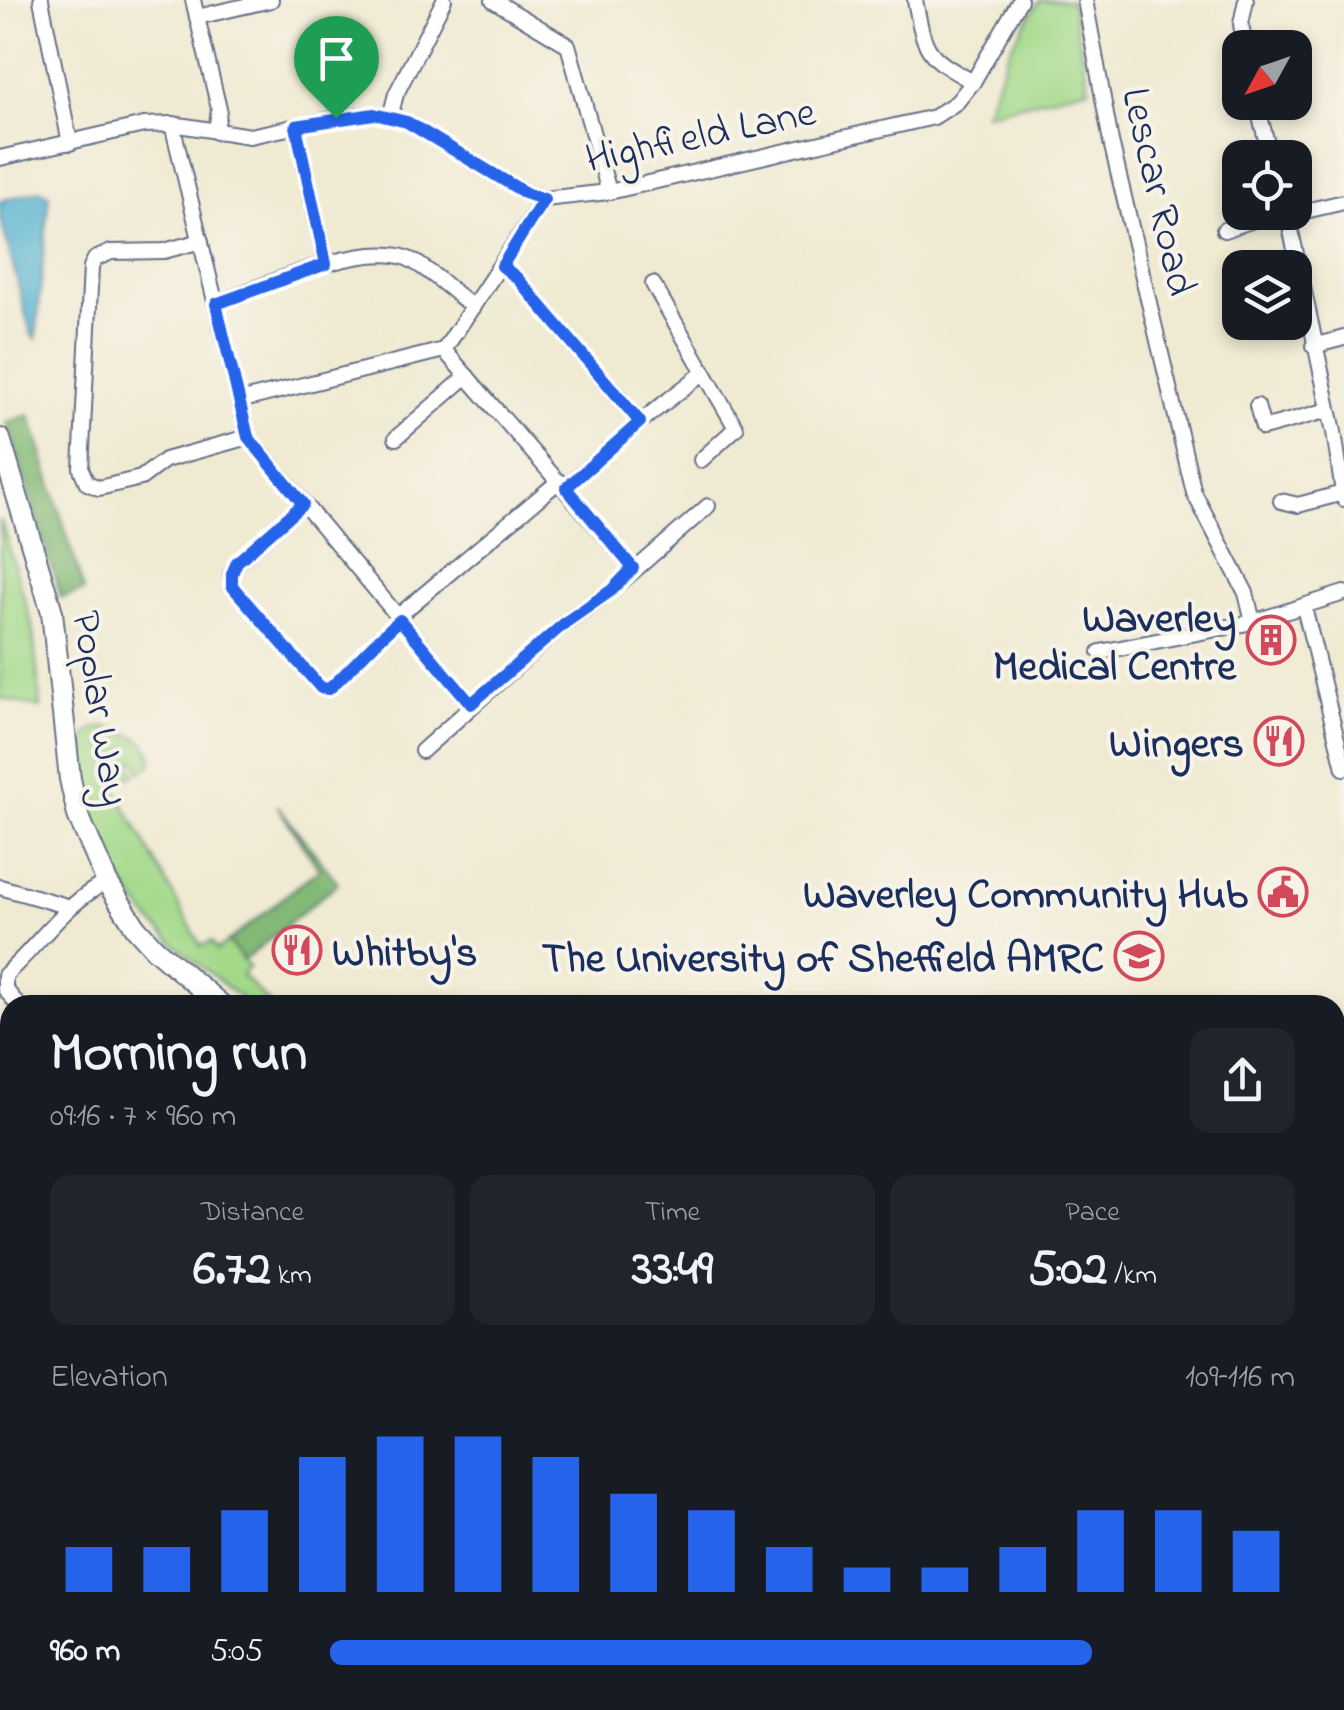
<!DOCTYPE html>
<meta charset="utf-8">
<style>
body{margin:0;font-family:"Indie Flower",sans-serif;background:#20242c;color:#f1f3f6;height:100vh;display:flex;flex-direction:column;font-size:38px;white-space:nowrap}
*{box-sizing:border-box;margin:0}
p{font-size:32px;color:#9ea1a6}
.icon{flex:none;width:55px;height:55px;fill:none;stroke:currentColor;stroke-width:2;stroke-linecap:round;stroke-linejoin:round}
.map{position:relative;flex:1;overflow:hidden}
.panel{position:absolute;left:0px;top:995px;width:1345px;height:715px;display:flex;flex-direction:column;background:#171b24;border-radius:30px 30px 0 0;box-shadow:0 5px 15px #0003}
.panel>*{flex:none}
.needle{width:65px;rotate:230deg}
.fabs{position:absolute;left:1222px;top:30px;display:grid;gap:20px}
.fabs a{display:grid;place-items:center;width:90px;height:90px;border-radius:20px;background:#171b24;box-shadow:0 5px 15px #0003;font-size:50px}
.pin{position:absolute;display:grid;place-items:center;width:85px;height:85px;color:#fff;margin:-102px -42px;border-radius:50% 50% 50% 0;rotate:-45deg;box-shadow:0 0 10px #0007}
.pin .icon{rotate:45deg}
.round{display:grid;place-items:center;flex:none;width:105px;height:105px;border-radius:20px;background:#20242c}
.summary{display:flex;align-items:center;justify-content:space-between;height:170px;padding:0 50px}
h1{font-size:55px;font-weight:700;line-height:75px}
.stats{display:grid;grid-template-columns:repeat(3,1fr);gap:15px;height:170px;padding:10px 50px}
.stats div{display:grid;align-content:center;border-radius:20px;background:#20242c;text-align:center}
.stats b{font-size:50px;font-weight:700}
.stats small{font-size:28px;font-weight:400}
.stats p{font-size:28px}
.chart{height:280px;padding:20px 50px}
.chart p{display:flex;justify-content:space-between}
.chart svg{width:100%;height:180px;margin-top:10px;stroke:#2563eb;stroke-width:6}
ul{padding:0 50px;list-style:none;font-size:32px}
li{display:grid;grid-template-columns:160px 120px 1fr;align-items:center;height:75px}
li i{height:25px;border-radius:12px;background:#2563eb}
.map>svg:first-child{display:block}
</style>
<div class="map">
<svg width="1344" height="1710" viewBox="0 0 1344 1710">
<rect width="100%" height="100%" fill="#f7f3e8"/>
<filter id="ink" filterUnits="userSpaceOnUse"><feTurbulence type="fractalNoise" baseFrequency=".01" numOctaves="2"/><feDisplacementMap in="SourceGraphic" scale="20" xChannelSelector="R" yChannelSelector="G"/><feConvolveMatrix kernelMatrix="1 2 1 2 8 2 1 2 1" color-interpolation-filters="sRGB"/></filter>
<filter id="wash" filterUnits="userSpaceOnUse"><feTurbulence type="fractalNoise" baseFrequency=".0048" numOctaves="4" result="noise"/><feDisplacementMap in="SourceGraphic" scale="40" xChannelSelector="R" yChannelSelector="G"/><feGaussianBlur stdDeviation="2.25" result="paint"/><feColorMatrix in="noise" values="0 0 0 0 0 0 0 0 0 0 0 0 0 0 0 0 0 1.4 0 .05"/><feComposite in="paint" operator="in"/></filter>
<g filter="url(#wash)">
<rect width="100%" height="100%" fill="#f0ead2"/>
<!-- green -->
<g fill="#a3d989" stroke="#5f8474" stroke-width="2.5">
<path d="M1040,0l31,1 18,87 -104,25 26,-67z"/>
<path d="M0,519l32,105 9,84 -41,-10z"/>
<path d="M106,727c20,5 50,13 45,38l-10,7 -6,-12 -6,2 7,12 -22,12 87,160 10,-4 6,8 11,-8 21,25 -7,8 29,30h-23c-30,-27 -66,-51 -94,-81 -45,-48 -70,-120 -71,-185l10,-9z"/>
<path d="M0,1527l10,15v116l-10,-6z"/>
<path d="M470,1700h169l-15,10 -7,-3 -4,3h-157z"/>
</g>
<!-- forest -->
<g fill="#82b975" stroke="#4e746a" stroke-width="2.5">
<path d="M30,415l54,176 -23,7 -54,-176z"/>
<path d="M277,805l61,78 -94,77 -16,-18 91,-73z"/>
</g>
<!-- water -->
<path fill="#50b1cf" stroke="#367096" stroke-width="2.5" d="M40,190l9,5 -13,144 -5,-5 -31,-117v-16z"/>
</g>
<g filter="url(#ink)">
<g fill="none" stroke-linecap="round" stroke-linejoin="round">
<!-- street casing -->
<g stroke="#667087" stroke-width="18">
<g id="street">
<path d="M41,0l29,143"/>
<path d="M193,0l26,109 -3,23"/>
<path d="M493,0l75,45 41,147"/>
<path d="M915,0c10,53 11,56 58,82"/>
<path d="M1085,0l26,142 83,351 52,100 7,29"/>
<path d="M197,17l74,-17"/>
<path d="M1245,48l-4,-24 5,-24"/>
<path d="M1256,102l15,56"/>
<path d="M390,117l6,-23 48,-94"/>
<path d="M172,124l76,313 223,267"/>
<path d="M296,126l30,138"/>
<path d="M0,158l144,-33 28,-1 78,12 86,-18 39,-4 32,8 120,72 17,5 65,-7 325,-75 23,-15 16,-20 47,-82"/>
<path d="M544,199l-100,151 189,218"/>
<path d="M1287,212l47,220 10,67"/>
<path d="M1224,230l47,-16 17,1 56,-13"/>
<path d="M201,241l-37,10 -53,1 -16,7 -4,8 -10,202 6,14 12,5 42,-10 24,-18 83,-23"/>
<path d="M502,266l15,12 123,144"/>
<path d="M653,284l83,144 -35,32"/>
<path d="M216,304c44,-17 152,-66 195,-44 22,12 42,32 62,47"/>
<path d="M1313,346l31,-8"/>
<path d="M239,401l205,-51"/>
<path d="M1257,406l6,22 66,-18"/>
<path d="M396,438l71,-62"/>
<path d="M566,487l74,-65 63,-49"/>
<path d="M1281,501l17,4 45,-12"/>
<path d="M303,504l-66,59 -6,11 2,13 88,101 8,1c25,-23 45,-47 71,-69"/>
<path d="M1304,607l40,161"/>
<path d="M397,617l162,-136"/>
<path d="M1100,652l153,-30 91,-29"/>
<path d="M422,751l144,-129 46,-32 96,-84"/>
<path d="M0,887l70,20"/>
<path d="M18,1005l-13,-16v-14c34,-30 60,-73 102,-93"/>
<path d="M0,1093l10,-8"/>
<path d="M1335,1364l9,-2"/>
<path d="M1239,1700l11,10"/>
</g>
</g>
<!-- secondary casing -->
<g stroke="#667087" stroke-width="24">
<g id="secondary">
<path d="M0,439l52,173 18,167 8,36 29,67 29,46 19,21 66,56"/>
<path d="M1335,1064l9,-2"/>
<path d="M673,1700l4,10"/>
<path d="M693,1700l4,10"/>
</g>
</g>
<!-- highway casing -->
<g stroke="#667087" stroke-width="29">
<g id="highway">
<path d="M0,1664l10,6"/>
<path d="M0,1700l16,10"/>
<path d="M59,1700l16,10"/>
</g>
</g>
<!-- street -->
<use href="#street" stroke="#fff" stroke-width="14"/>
<!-- secondary -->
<use href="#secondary" stroke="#fff" stroke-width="20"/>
<!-- highway -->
<use href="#highway" stroke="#fff" stroke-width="25"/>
</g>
</g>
<g fill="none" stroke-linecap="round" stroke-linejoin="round" filter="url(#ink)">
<!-- route casing -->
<g stroke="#fff" stroke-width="20">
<path id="route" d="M374,114l33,8 120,72 17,5 -42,67 15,12 123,144 -74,66 67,80 -21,22 -46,32 -95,82 -71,-84c-26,22 -46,46 -71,69l-8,-1 -89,-102v-12l5,-12 66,-58 -55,-67 -32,-133 110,-40 -30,-138z"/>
</g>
<!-- route -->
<use href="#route" stroke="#2563eb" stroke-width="12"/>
</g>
<!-- icons -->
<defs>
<g id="building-ring" transform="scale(2.5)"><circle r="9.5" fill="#f7f3e8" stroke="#d1495b" stroke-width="1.5"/><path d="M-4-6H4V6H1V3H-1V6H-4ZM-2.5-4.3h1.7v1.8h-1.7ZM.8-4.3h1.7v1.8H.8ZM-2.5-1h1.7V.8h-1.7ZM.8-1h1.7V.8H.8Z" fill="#d1495b"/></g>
<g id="restaurant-ring" transform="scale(2.5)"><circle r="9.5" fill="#f7f3e8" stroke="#d1495b" stroke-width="1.5"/><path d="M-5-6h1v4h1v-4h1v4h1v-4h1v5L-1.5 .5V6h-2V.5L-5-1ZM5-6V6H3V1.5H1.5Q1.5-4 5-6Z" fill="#d1495b"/></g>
<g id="civic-ring" transform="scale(2.5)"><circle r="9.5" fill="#f7f3e8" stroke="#d1495b" stroke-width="1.5"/><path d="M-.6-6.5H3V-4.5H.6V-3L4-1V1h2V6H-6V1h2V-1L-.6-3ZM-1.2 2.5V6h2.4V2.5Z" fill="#d1495b"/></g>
<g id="university-ring" transform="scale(2.5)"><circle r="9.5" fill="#f7f3e8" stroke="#d1495b" stroke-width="1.5"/><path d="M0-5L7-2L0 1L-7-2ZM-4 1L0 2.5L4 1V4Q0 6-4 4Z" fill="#d1495b"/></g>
</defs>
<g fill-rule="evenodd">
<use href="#building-ring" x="1271" y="640"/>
<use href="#restaurant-ring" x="1279" y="741"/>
<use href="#civic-ring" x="1283" y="892"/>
<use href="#restaurant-ring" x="297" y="950"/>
<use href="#university-ring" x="1139" y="956"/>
</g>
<g text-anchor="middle" stroke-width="8" stroke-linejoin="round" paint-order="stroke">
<!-- street labels -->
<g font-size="42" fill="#1b2f5e" stroke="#f7f3e8">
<text transform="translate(700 133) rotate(-12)" y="15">Highfield Lane</text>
<text transform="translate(1161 191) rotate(77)" y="15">Lescar Road</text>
<text transform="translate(103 708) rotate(81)" y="15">Poplar Way</text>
</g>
<!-- poi labels -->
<g font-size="42" font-weight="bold" fill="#1b2f5e" stroke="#f7f3e8" text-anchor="end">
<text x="1236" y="631">Waverley<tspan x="1236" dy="48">Medical Centre</tspan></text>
<text x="1244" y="756">Wingers</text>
<text x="1248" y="907">Waverley Community Hub</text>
<text x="332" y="965" text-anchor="start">Whitby's</text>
<text x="1104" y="971">The University of Sheffield AMRC</text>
</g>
</g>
</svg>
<div class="fabs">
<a><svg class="needle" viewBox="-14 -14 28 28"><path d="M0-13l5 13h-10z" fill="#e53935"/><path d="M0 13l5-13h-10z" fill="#9ea1a6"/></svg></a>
<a><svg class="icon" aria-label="locate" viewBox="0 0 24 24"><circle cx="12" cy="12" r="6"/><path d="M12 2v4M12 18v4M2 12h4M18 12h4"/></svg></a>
<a><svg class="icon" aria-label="layers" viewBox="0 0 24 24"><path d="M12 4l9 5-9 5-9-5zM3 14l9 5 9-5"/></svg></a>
</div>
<div class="pin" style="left:336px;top:118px;background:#1e9e55"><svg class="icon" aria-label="arrive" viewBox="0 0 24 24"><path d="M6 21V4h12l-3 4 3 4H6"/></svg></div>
<section class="panel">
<div class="summary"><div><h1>Morning run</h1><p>09:16 · 7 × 960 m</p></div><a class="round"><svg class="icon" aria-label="share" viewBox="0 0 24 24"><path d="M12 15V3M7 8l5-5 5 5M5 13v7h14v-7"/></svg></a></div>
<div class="stats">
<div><p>Distance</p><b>6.72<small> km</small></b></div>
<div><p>Time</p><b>33:49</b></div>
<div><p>Pace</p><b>5:02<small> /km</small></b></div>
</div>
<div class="chart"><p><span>Elevation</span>109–116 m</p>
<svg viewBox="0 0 160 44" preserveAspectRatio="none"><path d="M5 44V33M15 44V33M25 44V24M35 44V11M45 44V6M55 44V6M65 44V11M75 44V20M85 44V24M95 44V33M105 44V38M115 44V38M125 44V33M135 44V24M145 44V24M155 44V29"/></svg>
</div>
<ul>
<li><b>960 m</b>5:05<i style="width:79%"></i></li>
</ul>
</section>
</div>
